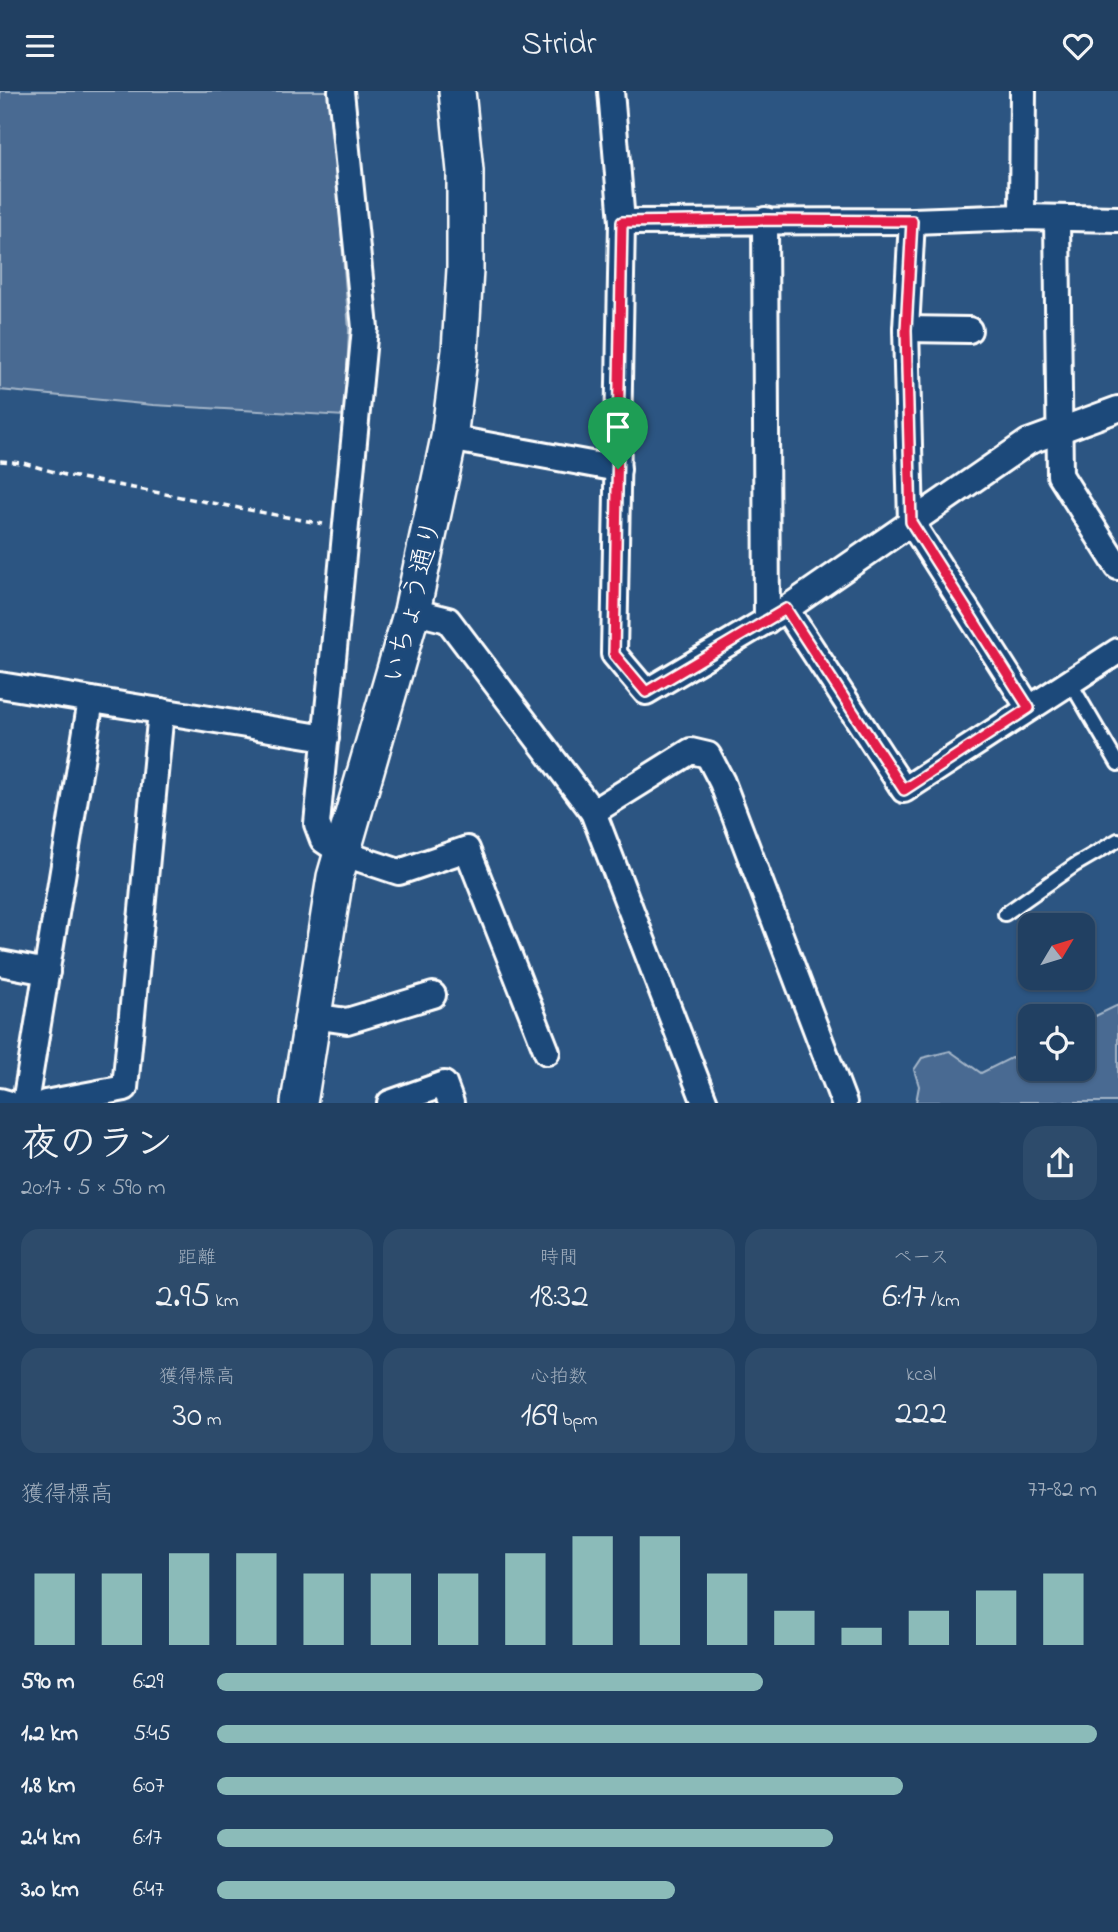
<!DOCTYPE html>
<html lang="ja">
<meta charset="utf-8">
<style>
body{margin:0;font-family:"Indie Flower","Klee One",sans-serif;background:#2d4b6b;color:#f1f3f6;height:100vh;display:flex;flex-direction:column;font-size:26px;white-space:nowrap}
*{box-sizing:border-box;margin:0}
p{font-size:23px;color:#a2afbe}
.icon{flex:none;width:38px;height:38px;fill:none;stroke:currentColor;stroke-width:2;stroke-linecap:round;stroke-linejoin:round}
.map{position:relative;height:1012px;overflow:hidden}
.details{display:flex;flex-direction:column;background:#214062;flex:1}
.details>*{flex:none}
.needle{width:46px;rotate:52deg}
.tools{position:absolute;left:1018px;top:822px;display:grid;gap:14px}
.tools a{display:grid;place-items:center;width:77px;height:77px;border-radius:14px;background:#214062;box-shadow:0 2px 5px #0004,0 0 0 2px #3e5977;font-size:35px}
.pin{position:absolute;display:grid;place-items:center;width:60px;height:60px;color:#fff;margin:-72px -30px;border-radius:50% 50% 50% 0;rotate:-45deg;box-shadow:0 0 7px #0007}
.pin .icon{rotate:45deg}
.round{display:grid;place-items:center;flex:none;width:74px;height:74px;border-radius:21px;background:#2d4b6b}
.head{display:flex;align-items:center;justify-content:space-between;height:119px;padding:0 21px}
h1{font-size:38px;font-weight:600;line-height:52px}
.figures{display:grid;grid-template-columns:repeat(3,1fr);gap:10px;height:119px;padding:7px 21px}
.figures div{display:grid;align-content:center;border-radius:18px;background:#2d4b6b;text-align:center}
.figures b{font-size:35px;font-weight:600}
.figures small{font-size:19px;font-weight:400}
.figures p{font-size:19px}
.chart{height:196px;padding:14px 21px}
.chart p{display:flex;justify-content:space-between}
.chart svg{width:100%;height:126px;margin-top:7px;stroke:#8bbbb9;stroke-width:6}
ul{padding:0 21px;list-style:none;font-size:23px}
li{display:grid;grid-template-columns:112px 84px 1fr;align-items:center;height:52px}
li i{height:18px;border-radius:9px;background:#8bbbb9}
header{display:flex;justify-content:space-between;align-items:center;height:91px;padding:0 21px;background:#214062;font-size:32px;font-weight:600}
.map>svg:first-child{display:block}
</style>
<header><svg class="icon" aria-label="menu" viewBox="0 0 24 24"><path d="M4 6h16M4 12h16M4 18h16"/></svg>Stridr<svg class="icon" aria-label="heart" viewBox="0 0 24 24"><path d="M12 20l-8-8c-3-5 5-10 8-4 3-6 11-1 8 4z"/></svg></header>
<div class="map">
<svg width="1118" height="1012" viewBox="0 0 1118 1012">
<rect width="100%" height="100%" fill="#2c5582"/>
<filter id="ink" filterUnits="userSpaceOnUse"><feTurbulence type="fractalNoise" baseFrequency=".0143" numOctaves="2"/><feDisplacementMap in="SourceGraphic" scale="14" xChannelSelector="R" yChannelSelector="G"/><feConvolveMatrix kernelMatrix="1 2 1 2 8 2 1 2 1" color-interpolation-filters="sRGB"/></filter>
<g filter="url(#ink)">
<!-- green -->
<g fill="#486b92" stroke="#a4b5c8" stroke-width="2">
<path d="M0,0h330l19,239 -4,86 -192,-11 -153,-15z"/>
<path d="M1118,914v97h-202l3,-16 -5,-16 8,-12 28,-7 31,22 50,-25v21h52v-47z"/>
</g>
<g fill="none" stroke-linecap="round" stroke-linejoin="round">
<!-- lane casing -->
<g stroke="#fff" stroke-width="18">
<g id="lane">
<path d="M1070,591l48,82"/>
<path d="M1005,823l70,-49 43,-25"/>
</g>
</g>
<!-- street casing -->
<g stroke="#fff" stroke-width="30">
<g id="street">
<path d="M341,0l24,237 -48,496 6,16 19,13 57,19 68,-23 80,203"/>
<path d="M611,0l11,131 -8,432 32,38 140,-83 242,-167 90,-33"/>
<path d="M1022,126l1,-126"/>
<path d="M765,129l2,401"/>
<path d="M1057,129l3,255 58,92"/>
<path d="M912,130l-6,108 5,193 118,186"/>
<path d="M622,131l290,-1 110,-4 96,2"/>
<path d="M906,238l63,1"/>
<path d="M449,347l169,31"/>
<path d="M786,518l118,181 214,-139"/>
<path d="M412,520l36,9 145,192 112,291"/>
<path d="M0,594l326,53"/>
<path d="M593,721l98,-61 17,4 14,27 122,321"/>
<path d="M0,872l47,9"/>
<path d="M313,925l34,5 86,-26"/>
<path d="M0,1010l7,2"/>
<path d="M25,1012l66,-403"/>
<path d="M45,1012l80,-15 36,-377"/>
<path d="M390,1012l54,-19 7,19"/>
</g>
</g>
<!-- secondary casing -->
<g stroke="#fff" stroke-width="40">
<path id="secondary" d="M299,1012l36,-226 77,-266 37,-173 11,-87 5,-82v-98l-8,-80"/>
</g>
<!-- path -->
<path stroke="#fff" stroke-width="3.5" stroke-dasharray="7 5" stroke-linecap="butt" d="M0,370l23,2 42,12 258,49"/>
<!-- lane -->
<use href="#lane" stroke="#1f4a7a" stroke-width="12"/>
<!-- street -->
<use href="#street" stroke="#1f4a7a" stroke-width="24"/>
<!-- secondary -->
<use href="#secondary" stroke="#1f4a7a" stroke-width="35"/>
</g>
</g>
<g fill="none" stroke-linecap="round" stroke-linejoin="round" filter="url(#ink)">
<!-- route casing -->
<g stroke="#fff" stroke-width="14">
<path id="route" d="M765,129l147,1 -6,109 5,192 118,186 -125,82 -118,-181 -140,83 -32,-38 8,-432z"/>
</g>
<!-- route -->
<use href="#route" stroke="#e11d48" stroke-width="9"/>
</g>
<g text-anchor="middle" stroke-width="6" stroke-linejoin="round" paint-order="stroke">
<!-- street labels -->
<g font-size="28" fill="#fff" stroke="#1f4a7a">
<text transform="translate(411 510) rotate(-76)" y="10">いちょう通り</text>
</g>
</g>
</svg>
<div class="tools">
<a><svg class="needle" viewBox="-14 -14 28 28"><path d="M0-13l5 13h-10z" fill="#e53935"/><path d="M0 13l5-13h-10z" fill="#a2afbe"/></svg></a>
<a><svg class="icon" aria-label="locate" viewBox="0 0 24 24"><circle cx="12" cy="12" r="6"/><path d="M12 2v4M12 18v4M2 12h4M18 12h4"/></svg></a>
</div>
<div class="pin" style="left:618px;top:378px;background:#1e9e55"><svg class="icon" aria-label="arrive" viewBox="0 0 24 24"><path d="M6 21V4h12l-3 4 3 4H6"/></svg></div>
</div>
<section class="details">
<div class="head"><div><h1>夜のラン</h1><p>20:17 · 5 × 590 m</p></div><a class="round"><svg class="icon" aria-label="share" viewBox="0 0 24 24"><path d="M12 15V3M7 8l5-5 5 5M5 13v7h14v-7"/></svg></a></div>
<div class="figures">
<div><p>距離</p><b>2.95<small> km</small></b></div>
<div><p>時間</p><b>18:32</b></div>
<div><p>ペース</p><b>6:17<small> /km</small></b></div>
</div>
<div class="figures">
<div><p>獲得標高</p><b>30<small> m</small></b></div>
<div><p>心拍数</p><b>169<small> bpm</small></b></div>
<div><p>kcal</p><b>222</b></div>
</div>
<div class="chart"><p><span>獲得標高</span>77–82 m</p>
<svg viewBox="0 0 160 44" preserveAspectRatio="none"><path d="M5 44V19M15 44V19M25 44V12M35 44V12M45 44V19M55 44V19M65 44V19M75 44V12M85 44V6M95 44V6M105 44V19M115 44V32M125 44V38M135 44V32M145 44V25M155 44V19"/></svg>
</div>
<ul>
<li><b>590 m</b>6:29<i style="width:62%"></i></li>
<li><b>1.2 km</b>5:45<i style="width:100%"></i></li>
<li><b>1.8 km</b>6:07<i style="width:78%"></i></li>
<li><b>2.4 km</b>6:17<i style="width:70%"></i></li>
<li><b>3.0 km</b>6:47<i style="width:52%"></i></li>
</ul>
</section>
